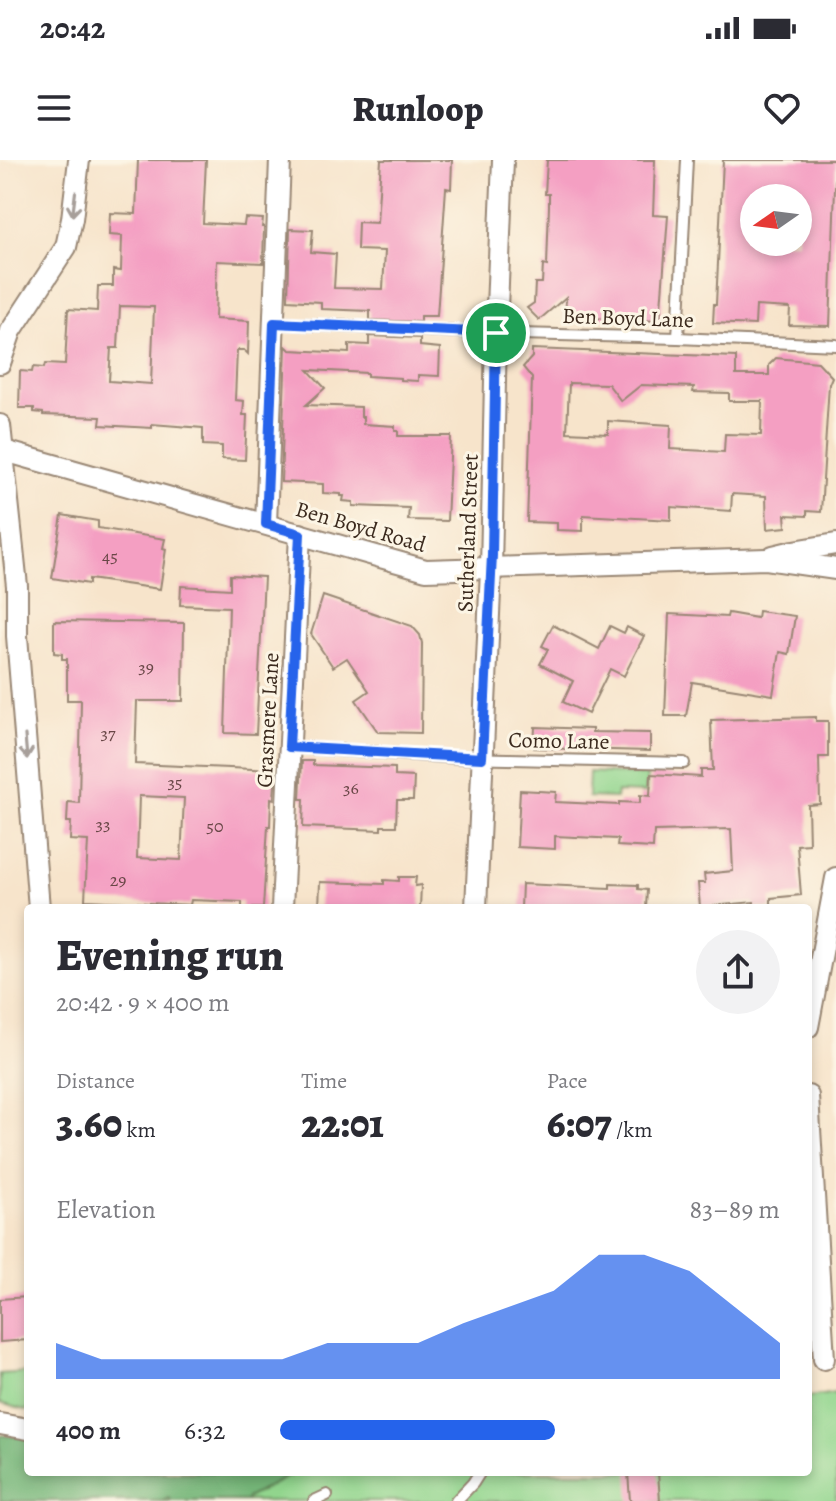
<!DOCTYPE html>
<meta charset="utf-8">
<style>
body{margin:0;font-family:Alegreya,serif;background:#f2f2f3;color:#2b2b33;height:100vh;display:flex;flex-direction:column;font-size:30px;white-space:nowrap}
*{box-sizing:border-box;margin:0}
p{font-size:26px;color:#7c7c81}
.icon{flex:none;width:44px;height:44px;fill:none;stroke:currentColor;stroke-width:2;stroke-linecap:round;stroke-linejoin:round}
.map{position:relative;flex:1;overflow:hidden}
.sheet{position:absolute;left:24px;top:744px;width:788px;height:572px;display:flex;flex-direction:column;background:#fff;border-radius:8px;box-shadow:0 4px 12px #0003}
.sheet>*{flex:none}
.needle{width:52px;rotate:256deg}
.controls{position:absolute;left:740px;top:24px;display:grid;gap:16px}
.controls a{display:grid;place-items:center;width:72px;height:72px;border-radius:50%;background:#fff;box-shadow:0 4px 12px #0003;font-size:40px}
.pin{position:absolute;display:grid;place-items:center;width:68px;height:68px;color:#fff;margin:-34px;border:4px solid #fff;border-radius:50%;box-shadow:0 2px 8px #0007}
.round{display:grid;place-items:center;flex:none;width:84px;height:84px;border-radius:42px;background:#f2f2f3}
.head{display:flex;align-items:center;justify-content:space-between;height:136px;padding:0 32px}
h1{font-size:44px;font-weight:800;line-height:60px}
.metrics{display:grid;grid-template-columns:repeat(3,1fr);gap:12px;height:136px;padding:8px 32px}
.metrics div{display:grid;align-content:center}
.metrics b{font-size:40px;font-weight:800}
.metrics small{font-size:22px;font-weight:400}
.metrics p{font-size:22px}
.chart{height:224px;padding:16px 32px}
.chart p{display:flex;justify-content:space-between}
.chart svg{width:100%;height:144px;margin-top:8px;fill:#2563eb;opacity:.7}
ul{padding:0 32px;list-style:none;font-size:26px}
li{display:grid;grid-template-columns:128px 96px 1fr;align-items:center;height:60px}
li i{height:20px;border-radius:10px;background:#2563eb}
.status{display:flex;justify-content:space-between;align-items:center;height:56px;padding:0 40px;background:#fff;direction:ltr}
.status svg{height:22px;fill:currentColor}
header{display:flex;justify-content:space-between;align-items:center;height:104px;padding:0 32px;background:#fff;font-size:36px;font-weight:800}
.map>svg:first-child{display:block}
</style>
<div class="status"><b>20:42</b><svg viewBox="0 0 49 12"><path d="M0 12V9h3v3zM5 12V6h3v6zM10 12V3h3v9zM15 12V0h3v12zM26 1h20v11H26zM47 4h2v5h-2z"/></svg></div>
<header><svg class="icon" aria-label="menu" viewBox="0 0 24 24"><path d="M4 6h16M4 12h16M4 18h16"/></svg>Runloop<svg class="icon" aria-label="heart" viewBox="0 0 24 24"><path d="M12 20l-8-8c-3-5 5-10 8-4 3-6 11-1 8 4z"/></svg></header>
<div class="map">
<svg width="836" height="1341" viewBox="0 0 836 1341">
<rect width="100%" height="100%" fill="#fcf5e5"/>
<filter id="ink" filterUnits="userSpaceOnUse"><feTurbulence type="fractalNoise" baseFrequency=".0125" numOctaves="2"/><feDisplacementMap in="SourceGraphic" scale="16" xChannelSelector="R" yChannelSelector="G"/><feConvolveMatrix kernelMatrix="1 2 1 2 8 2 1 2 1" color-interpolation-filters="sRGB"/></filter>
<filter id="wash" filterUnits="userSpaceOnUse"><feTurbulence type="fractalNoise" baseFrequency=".006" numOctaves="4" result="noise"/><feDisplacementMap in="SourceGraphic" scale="32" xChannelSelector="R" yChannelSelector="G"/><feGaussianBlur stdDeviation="1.8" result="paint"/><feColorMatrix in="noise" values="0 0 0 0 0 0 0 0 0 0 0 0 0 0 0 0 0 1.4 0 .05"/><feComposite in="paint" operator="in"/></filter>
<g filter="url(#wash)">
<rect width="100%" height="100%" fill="#f7e4cb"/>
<!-- green -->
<g fill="#91d58d" stroke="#668056" stroke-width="2">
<path d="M589,612l58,3 -1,18 -29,-1 -1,6 -28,-1z"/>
<path d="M28,1212v39l-28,-8v-29z"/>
<path d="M836,1233v108h-836v-63l28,34h780v-75z"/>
</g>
<!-- forest -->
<path fill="#74b678" stroke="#58704b" stroke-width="2" d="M0,1275l28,3v34h268l-49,26 -1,3h-74l-4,-3 -5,3h-163z"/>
<g id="blocks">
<!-- building -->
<g fill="#f49fc2" fill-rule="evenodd">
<path d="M138,0h68l-3,63 41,2 1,-7 18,1 -1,8h2l-1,36 -46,-2 -2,58 34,2 -1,33 -4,-4h-7l-2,50 9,1 -1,14h4l-2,45 -23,-1v-13l-19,-1v-17l-51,-4v4l-52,-3 1,-8 -58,-2v-2l-9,-1v-4h-15l1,-37 12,1 1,-5 11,1 1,-4 20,1 3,-56 29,2 1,-25h15v-16l8,1 1,-35 -13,-1 1,-22 26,1zM120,146l34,1 -3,77 -42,-3 2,-33h7z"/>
<path d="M381,0h71l-1,29 -5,-1 -9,128h-17v6l-50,-2v-9l-49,-2v-7l-33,-2 2,-71 23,1 -2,22 25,2 -2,34 49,1 2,-38 -28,-1 1,-28 19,1z"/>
<path d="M547,0h108l-2,55 15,1 -8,105 -95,-4 1,-20 -27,23 -12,-12 7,-5 1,-20h7l1,-18 4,1 2,-60v-12h-4z"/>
<path d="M723,0h113l-6,166 -41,-1 1,-17 -34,-2 -1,19 -42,-2 1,-19h2zM754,38h44v44h-44z"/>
<path d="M369,176l51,2v8l20,2 -1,28 -21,-1v6l-17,-1v-2l-34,-2v-3l-59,-3 17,18 -19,17 55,2v10h2v7l32,2v5h3v5h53l-4,85 -39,-1 1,-12 -56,-2v-4l-10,-1 1,-5h-3v-2l-18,-1v-9l-42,-2 5,-136 4,4 59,3v-9l20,1z"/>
<path d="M532,189l204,8v18h33v-10l7,-7 42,4 14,15 -3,7 -8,128 -14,-1v5l-22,-1 1,12 -19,2 -1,-33 -34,-2 -1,17 -60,-4v13l-88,-5v16l-26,-1v-7l-30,-1 5,-144 -9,-11 9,-10zM569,223l39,1 13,17 20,-16 53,2 -1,5 36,1v8h33l-1,34 -36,-1 -1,18 -54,-3 1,-24 -63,-4v13l-41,-2z"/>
<path d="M62,355l36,6v7l67,11 -2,9 3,1 -6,40 -71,-10v5l-37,-6z"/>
<path d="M230,415l34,2 -8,157 -31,-1 4,-126 -49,-2 1,-19 49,3z"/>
<path d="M323,436l89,30 8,9 2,8 -1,90 -43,-1 -22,-32 13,-9 -22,-33 -14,9 -22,-33z"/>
<path d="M758,451l37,5 -6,38 -9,-2 -7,43 -81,-13 -6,34h-21l4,-102 58,3 1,-4 29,5z"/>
<path d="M54,461l130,2 -1,78h-46l-2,63 141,6 -2,29 -3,-1 -1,28h-2l-5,82h-21v-6l-51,-2 -1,5 -105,-5 3,-59 -18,-1 1,-18h-4l1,-20 11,1 2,-103h-14v-41h-5v-5l-8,-1zM139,636l45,2 -3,62 -44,-2z"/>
<path d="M553,465l46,24 11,-23 14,7 3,-6 17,9 -20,40 -14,-7 -22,45 -25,-12 10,-21 -33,-17 8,-15 -6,-3z"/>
<path d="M816,557v4h12v36h-9l1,47 -12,1 1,39 -12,1 4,50 -30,3v10h-17v-6l-54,5 -2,-24h7l-1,-9 29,-3 -2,-42 -77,2 -1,17 -36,-2 1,-7 -63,-3v13l-38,-2 3,-57 36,2 -1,10 64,3v-3l21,1v-8l10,1 1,-22 50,3v-7h12l-2,-50z"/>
<path d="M535,567l57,2v3l58,1v18l-116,-3z"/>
<path d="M302,601h11v4l82,3v8l19,1 -1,23h-16l-1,26h-15v4l-78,-3 1,-28h-4z"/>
<path d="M399,717h17l-1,9 6,-1 -1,23h-101l1,-26 64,2v-4l15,1z"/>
<path d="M522,724l88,4v-4l28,1v4l9,1 -1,18h-125z"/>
<path d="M27,1137l1,43 -28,2v-43z"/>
<path d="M628,1312h30l2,29h-30z"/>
</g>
</g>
</g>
<g filter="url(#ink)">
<use href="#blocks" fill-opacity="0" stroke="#998774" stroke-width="2"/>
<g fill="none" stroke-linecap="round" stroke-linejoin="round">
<!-- service casing -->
<g stroke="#998774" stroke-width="14">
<g id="service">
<path d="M274,163l206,10 198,5 158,7"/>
<path d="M678,178l9,-178"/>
<path d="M289,587l172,11 223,5"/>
<path d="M314,1341l13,-6"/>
<path d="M456,1341l17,-18 7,-11"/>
</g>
</g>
<!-- minor casing -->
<g stroke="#998774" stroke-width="24">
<g id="minor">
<path d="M0,203l11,-32 55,-84 6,-28 7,-59"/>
<path d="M0,265l17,161v50l22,272"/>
<path d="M1,290l425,120 340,-11 70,10"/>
<path d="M266,364l14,-364"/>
<path d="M773,396l21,-5 42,-7"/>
<path d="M282,748l18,-374"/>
<path d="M476,748l15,-339 5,-236 7,-173"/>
<path d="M808,867l28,-149"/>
<path d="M808,936l16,263"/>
<path d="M0,1264l28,5"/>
</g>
</g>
<!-- service -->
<use href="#service" stroke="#fff" stroke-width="10"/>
<!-- minor -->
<use href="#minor" stroke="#fff" stroke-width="20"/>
</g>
<!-- one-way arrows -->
<defs><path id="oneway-shaft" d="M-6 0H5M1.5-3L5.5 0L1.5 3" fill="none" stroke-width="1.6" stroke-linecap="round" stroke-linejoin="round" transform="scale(2)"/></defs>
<g stroke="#a79f9a">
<use href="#oneway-shaft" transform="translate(74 44) rotate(97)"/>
<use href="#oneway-shaft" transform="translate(26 587) rotate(85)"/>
</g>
</g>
<g fill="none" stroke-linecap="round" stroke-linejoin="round" filter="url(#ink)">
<!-- route casing -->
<g stroke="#fff" stroke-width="16">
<path id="route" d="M274,163l222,10 -4,222 -10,203 -193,-11 11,-213 -34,-10z"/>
</g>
<!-- route -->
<use href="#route" stroke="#2563eb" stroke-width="10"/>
</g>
<g text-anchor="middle" stroke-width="6" stroke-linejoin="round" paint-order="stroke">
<!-- number labels -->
<g font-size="18" fill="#694747">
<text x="110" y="402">45</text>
<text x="146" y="513">39</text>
<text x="108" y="579">37</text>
<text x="175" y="628">35</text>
<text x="351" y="634">36</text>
<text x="103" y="670">33</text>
<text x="215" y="672">50</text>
<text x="118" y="726">29</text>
</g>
<!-- street labels -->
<g font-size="22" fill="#3b2a1e" stroke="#fcf5e5">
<text transform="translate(628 157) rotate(2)" y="8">Ben Boyd Lane</text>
<text transform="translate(361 366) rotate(16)" y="8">Ben Boyd Road</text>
<text transform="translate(467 373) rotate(-88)" y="8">Sutherland Street</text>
<text transform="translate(267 560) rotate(-87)" y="8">Grasmere Lane</text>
<text transform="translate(559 580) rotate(1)" y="8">Como Lane</text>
</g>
</g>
</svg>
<div class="controls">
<a><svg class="needle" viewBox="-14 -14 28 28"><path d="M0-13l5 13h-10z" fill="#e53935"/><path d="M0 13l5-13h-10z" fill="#7c7c81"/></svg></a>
</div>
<div class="pin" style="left:496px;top:173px;background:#1e9e55"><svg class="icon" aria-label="arrive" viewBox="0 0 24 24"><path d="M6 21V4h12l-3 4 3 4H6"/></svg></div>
<section class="sheet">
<div class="head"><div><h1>Evening run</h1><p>20:42 · 9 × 400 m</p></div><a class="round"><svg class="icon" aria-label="share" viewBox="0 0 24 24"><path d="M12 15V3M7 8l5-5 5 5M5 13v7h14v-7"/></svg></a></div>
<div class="metrics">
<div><p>Distance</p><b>3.60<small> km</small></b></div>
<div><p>Time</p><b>22:01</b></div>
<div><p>Pace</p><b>6:07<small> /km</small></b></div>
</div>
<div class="chart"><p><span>Elevation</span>83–89 m</p>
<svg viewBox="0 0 160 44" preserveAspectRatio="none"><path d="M0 44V33L10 38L20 38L30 38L40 38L50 38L60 33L70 33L80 33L90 27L100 22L110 17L120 6L130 6L140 11L150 22L160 33V44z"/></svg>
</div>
<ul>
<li><b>400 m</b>6:32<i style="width:55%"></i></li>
</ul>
</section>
</div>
